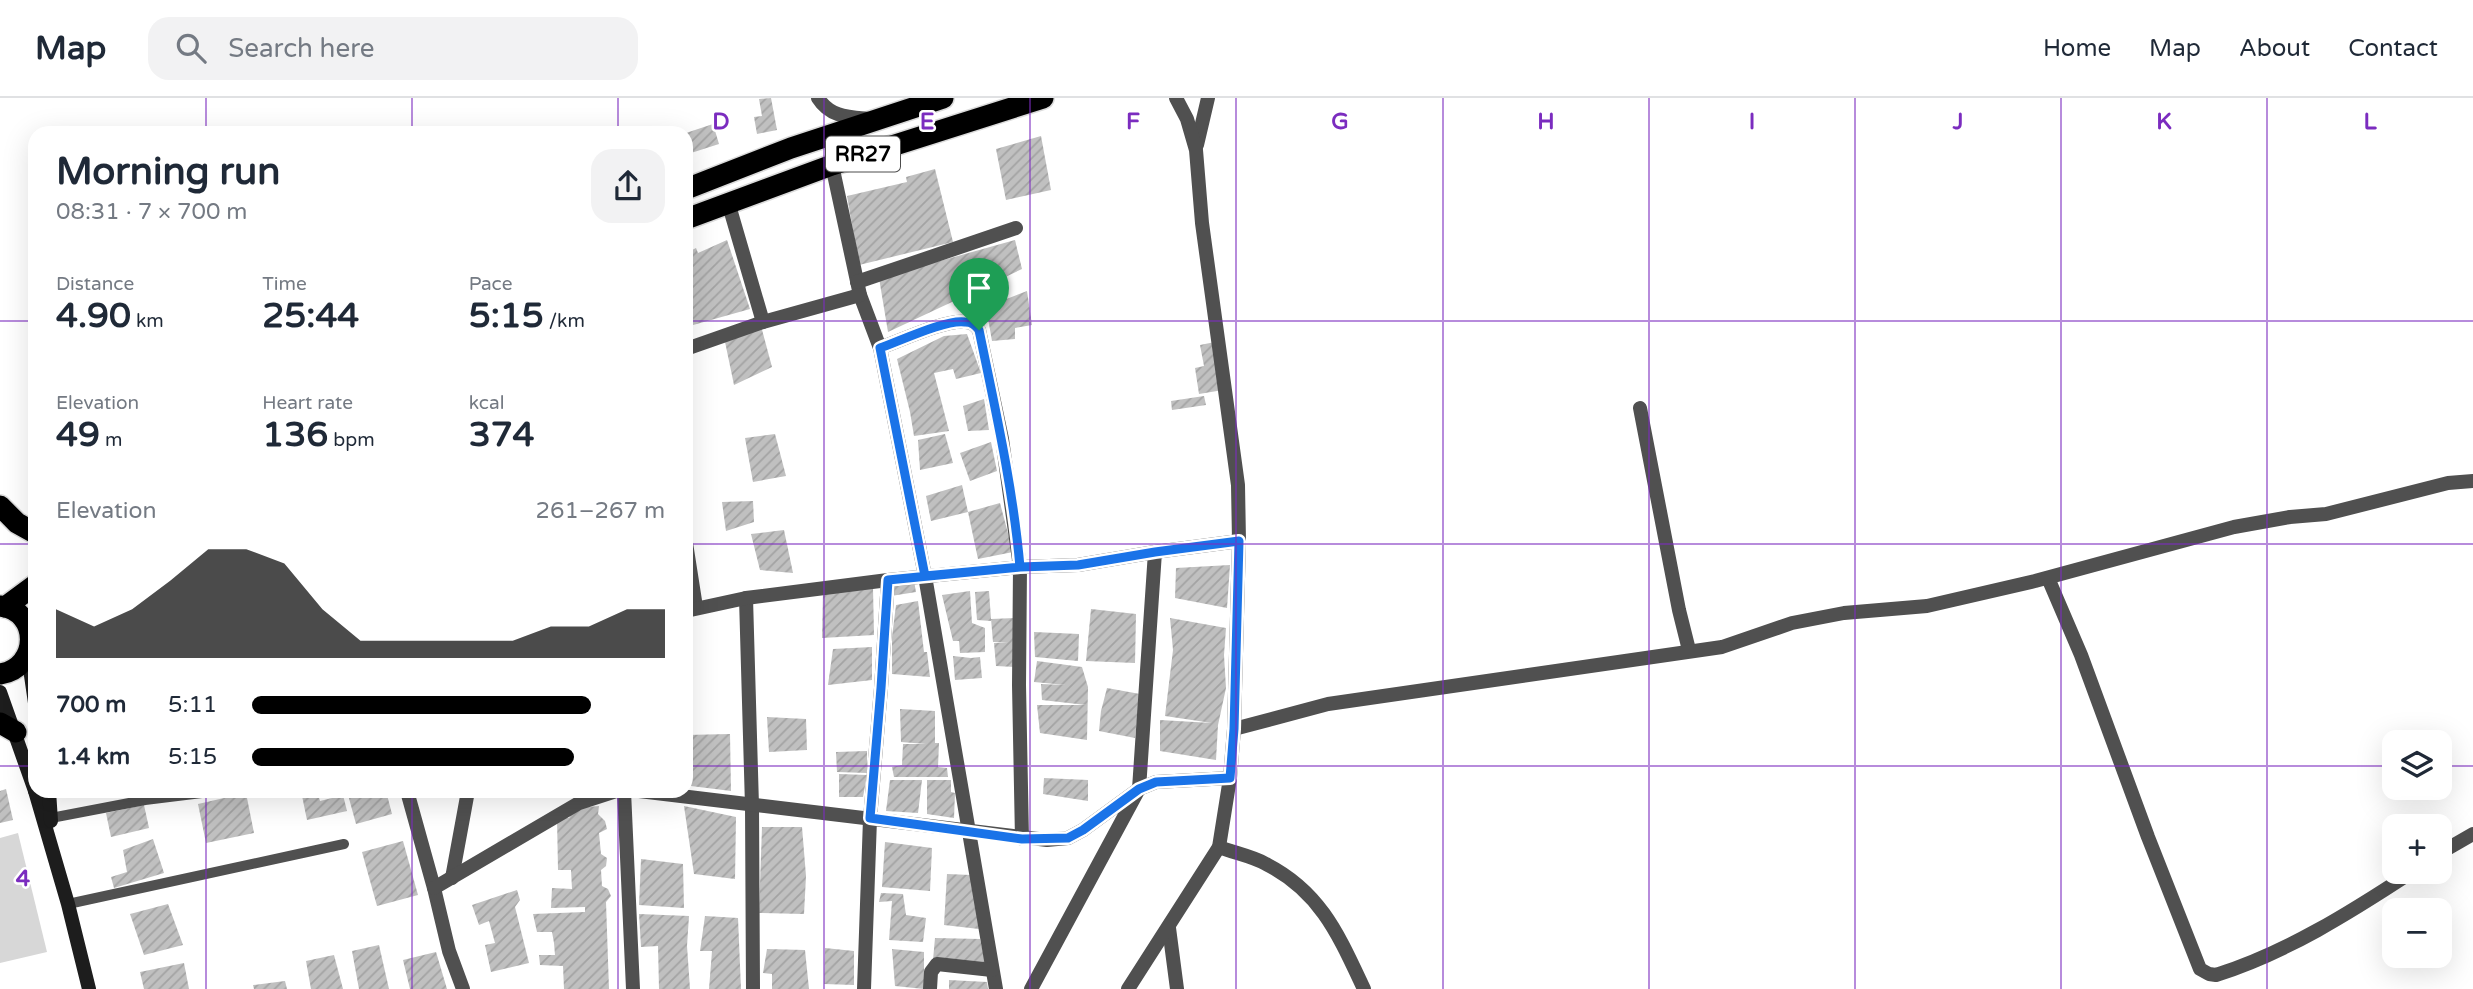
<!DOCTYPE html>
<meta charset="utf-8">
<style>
body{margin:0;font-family:"Varela Round",sans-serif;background:#f2f2f3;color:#1f2937;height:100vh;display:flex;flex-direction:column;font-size:26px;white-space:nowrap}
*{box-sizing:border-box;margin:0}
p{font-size:23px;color:#747a83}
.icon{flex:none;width:38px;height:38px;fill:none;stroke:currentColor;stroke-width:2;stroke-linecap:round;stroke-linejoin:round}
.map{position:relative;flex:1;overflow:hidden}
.panel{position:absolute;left:28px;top:28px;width:665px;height:672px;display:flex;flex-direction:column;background:#fff;border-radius:21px;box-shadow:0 7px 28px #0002}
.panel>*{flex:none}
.buttons{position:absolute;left:2382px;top:632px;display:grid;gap:14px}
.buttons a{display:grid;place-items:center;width:70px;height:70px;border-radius:14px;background:#fff;box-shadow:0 7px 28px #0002;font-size:35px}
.pin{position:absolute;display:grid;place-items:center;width:60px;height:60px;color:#fff;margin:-72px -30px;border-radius:50% 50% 50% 0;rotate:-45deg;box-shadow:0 0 7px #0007}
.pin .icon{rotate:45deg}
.round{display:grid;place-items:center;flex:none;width:74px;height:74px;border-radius:21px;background:#f2f2f3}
.overview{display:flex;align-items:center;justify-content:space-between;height:119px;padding:0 28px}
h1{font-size:38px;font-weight:800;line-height:52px}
.stats{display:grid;grid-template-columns:repeat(3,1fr);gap:10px;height:119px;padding:7px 28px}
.stats div{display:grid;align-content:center}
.stats b{font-size:35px;font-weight:800}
.stats small{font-size:19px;font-weight:400}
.stats p{font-size:19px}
.chart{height:196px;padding:14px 28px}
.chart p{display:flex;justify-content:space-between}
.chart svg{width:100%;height:126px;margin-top:7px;fill:#000;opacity:.7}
ul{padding:0 28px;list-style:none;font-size:23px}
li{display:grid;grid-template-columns:112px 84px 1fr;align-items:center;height:52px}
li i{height:18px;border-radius:9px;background:#000}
header{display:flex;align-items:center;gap:42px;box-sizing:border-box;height:98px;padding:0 35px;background:#fff;border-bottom:2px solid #e0e1e3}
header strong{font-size:33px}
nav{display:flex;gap:38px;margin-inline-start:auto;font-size:24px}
.search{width:490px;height:63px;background:#f2f2f3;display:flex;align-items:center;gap:18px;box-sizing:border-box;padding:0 24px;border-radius:21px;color:#747a83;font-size:26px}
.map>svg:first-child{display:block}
</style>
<header>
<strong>Map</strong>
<div class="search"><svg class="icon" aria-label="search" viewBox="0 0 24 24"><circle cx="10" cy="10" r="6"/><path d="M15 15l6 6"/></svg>Search here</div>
<nav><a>Home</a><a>Map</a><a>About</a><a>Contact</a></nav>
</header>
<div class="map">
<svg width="2473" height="891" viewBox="0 0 2473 891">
<defs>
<pattern id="building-hatch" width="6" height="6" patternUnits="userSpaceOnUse" patternTransform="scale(1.75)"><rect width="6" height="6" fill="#c0c0c0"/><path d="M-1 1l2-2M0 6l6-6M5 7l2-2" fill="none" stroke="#a3a3a3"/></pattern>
</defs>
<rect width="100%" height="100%" fill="#fff"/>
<!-- pitch -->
<path fill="#d7d7d7" d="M18,735l29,119 -47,11v-125z"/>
<!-- building -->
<g fill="url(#building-hatch)">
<path d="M771,0l6,32 -20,4 -3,-17 8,-1 -3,-17z"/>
<path d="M713,26l6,20 -28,9 -5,-20z"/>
<path d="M1041,38l10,54 -45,10 -10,-51z"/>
<path d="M935,71l18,73 -94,23 -12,-69 60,-14 -1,-5z"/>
<path d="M727,142l23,69 -64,18v-74l10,-5 2,5z"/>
<path d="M1015,142l7,29 -134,63 -9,-54z"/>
<path d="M1027,193l5,34 -17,3v11l-23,2 -6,-34z"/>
<path d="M761,228l11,41 -38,18 -10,-48z"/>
<path d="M967,236l14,39 -25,6 -3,-10 -19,4 15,58 -35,5 -4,-24 -13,-53 47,-23z"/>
<path d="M1215,244l8,48 -24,4 -4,-26 9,-2 -4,-21z"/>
<path d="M1204,298l2,9 -34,5 -1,-9z"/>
<path d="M984,301l5,31 -21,1 -5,-25z"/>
<path d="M775,336l11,42 -33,6 -8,-44z"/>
<path d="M945,336l8,29 -33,7 -2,-30z"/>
<path d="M991,344l6,29 -27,10 -10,-28z"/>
<path d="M962,387l6,27 -37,9 -5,-25z"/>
<path d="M753,403l1,21 -28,9 -4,-29z"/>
<path d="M1000,405l13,49 -35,7 -10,-47z"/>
<path d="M784,432l9,43 -33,-3 -9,-36z"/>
<path d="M1230,467l-3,43 -52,-10 1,-30z"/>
<path d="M914,483l2,11 -25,4 -1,-10z"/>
<path d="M873,490l1,47 -52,3 1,-47z"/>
<path d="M970,493l2,32 13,5v24l-25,1 -1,-12h-6l-11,-46z"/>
<path d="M989,493l2,28 24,-1v49l-19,-1 -2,-23 14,-1h-15l-2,-23v2l-14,-1 -2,-28z"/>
<path d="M918,503l6,51h3l3,25 -38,-3v-37l4,-32z"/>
<path d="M1091,511l45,5 -1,49 -49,-2z"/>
<path d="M1170,520l56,10 -2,27 2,33 -8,37 -2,35 -56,-9v-31l52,3 -47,-7 8,-66z"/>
<path d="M1034,534l45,2 -1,27 -43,-4z"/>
<path d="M872,549v33l-44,5 5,-36z"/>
<path d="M953,558l18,2 9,-1 2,21 -27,2z"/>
<path d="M1037,563l45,6 6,20 -1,53 -47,-7 -3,-28h49l-44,-5 -1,-16 25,1 -32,-3z"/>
<path d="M1107,590l33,6 -5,44 -36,-7 2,-20z"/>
<path d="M900,611l35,2v32h4l-1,24 9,1 1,9h-54l-2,-10 10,-2 1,-21h23l-25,-2z"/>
<path d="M767,619l39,2 1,31 -38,2z"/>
<path d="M730,636l1,57 -40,-5 -5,-51z"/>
<path d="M867,653v22l-30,-1 -1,-20z"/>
<path d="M839,676l28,1 -4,22h-24z"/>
<path d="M1044,680l44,2v21l-45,-7z"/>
<path d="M890,682h32l-4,33 -32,-2z"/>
<path d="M927,682h24v12l4,1 -1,25 -27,-4z"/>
<path d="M6,691l7,31 -13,3v-32z"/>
<path d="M301,693h16l3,10 12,-3 -2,-7h12l5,20 -40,9z"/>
<path d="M347,693h39l6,23 -36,10z"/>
<path d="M246,695l8,40 -48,10 -8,-39z"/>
<path d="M144,707l5,23 -38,9 -5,-24z"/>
<path d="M599,708l-1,8 7,7 2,8 -8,4 2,21 6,4 -1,8 -5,4 1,16 6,3 3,7 -5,6 3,87h-45l-1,-23 -23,-1 -1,-10h16l-1,-12 -2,-11h-15l-4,-18 52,-2v-5l-34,1 1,-20 20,1 -1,-19h-13l-1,-52h12l7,-10z"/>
<path d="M684,708l52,11 -1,62 -41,-5z"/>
<path d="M762,729h40l4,49 -2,38 -45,-1z"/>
<path d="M153,741l11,34 -50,15 -3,-11 16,-5 -4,-22z"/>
<path d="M403,743l15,54 -41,11 -15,-54z"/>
<path d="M885,744l47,6 -2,43 -48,-4z"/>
<path d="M641,761l42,5 1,44 -45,-3z"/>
<path d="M947,776l24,1 8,54 -35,-4z"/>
<path d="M517,792l3,10 -5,7 14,56 -38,9 -6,-27 10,-2 -6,-22 -10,4 -7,-20z"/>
<path d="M881,795l22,1 3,21 20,3 -3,24 -34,-2 3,-39 -13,1z"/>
<path d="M168,806l15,41 -39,10 -14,-41z"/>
<path d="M639,816l50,2 -2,30 3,43h-31l-1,-43 -17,1z"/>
<path d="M705,818l33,2 3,71h-32l3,-38h-12z"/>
<path d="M935,840l45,1 6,26 -53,-5z"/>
<path d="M379,847l10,44h-30l-7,-38z"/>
<path d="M825,850l29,3v34l-30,-1z"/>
<path d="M767,851l38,1 4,39h-37v-15l-9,-1z"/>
<path d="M892,851l32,3v37l-29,-3z"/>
<path d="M436,854l11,37h-37l-7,-29z"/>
<path d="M334,857l9,34h-32l-5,-28z"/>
<path d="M184,865l5,26h-45l-4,-17z"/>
<path d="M949,882l38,2 1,7h-39z"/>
<path d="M285,883l2,8h-33l-1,-4z"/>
</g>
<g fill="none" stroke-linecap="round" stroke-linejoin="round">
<!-- highway casing -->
<g stroke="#dbdbdb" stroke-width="24">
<g id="highway">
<path d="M686,91l105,-41 152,-50"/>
<path d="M686,121l146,-54 211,-67"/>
<path d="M0,408l17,17 18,10"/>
<path d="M0,508c41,5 40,62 0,68"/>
<path d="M5,509l30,-22"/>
<path d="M0,625l16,9"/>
</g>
</g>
<!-- lane -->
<g stroke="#505050" stroke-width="10">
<path d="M51,720l94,-18 73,-9"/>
<path d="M68,806l276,-60"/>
</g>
<!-- street -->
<g stroke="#505050" stroke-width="14">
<path d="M818,0c12,19 30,19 51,21"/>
<path d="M1197,47l11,-47"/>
<path d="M832,67l28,130 20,53 45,228 71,413"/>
<path d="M728,104l35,120"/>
<path d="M857,184l159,-54"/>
<path d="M880,250c20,-7 66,-29 85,-26 7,0 10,3 14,8l23,109 18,128 -1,118 3,154"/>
<path d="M686,251l77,-27 97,-27"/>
<path d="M1640,310l39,202 10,40"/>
<path d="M686,445l10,64"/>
<path d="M2048,480l33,77 67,182 52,132 9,5 7,1c70,-22 135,-63 196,-103"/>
<path d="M746,500l6,208 1,183"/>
<path d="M686,513l60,-13 142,-18 132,-13 58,-2 77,-13 84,-11"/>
<path d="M1234,631l94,-25 394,-57 70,-24 52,-10 83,-7 108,-25 199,-54 56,-10 36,-3 122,-31 25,-2"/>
<path d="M407,693l27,97 15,63 14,38"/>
<path d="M624,693l9,198"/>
<path d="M639,693l408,49 21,-2 15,-8 56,-41 17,-7 74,-4"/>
<path d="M1219,749c15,6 33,9 47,17 55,28 73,72 98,125"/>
<path d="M2440,755l33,-19"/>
<path d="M452,780l16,-87"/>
<path d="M434,790l145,-85 37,-12"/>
<path d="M1169,830l8,61"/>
<path d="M864,891l6,-170 11,-131 7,-108"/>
<path d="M930,891l1,-17 6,-8 55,6"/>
<path d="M1031,891l108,-200 16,-237"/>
<path d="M1128,891l91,-142 11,-69 4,-49 5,-188 -1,-56 -36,-262 -6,-73 -9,-31 -11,-21"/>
</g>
<!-- secondary -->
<g stroke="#1d1d1d" stroke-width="14">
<path d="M28,557l7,48"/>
<path d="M0,594l35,99"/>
<path d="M35,693l33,113 21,85"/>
<path d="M49,693l2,30"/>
</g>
<!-- highway -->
<use href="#highway" stroke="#000" stroke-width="21"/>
</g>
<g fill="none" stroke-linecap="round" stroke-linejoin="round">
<!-- route casing -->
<g stroke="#fff" stroke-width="14">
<path id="route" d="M979,232c16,78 34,157 41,237l-132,13 -7,108 -11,130 152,21 46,-1 15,-8 56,-41 17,-7 74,-4 4,-49 5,-188 -84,11 -77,13 -58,2 -95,9 -45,-228c20,-7 66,-29 85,-26 7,0 10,3 14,8"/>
</g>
<!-- route -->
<use href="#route" stroke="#1a73e8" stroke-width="9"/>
</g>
<!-- grid -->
<path fill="none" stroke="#7b2cbf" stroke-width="2" stroke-opacity="0.55" d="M206,0v35M412,0v35M618,0v35M824,0v891M1030,0v891M1236,0v891M1443,0v891M1649,0v891M1855,0v891M2061,0v891M2267,0v891M0,223h35M686,223h1787M0,446h35M686,446h1787M0,668h35M686,668h1708M2440,668h33M206,693v198M412,693v198M618,693v198"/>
<g text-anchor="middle" stroke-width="5" stroke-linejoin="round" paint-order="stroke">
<!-- shield labels -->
<rect fill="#fff" stroke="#4c4c4c" stroke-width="2" x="826" y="38.5" width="74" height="35" rx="5"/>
<g font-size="21" font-weight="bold" fill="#000">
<text x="863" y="63">RR27</text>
</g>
</g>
<g font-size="23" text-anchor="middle" font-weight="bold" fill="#7b2cbf" stroke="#fff" stroke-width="5" stroke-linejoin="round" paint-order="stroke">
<text x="721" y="31">D</text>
<text x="927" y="31">E</text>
<text x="1133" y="31">F</text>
<text x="1340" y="31">G</text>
<text x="1546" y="31">H</text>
<text x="1752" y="31">I</text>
<text x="1958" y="31">J</text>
<text x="2164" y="31">K</text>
<text x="2370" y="31">L</text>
<text x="23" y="788">4</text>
</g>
</svg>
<div class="buttons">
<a><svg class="icon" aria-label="layers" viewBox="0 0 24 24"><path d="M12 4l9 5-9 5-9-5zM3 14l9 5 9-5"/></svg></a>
<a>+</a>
<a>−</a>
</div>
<div class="pin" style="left:979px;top:232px;background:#1e9e55"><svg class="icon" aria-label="arrive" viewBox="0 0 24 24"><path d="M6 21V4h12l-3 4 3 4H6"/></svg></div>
<section class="panel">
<div class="overview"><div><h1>Morning run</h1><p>08:31 · 7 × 700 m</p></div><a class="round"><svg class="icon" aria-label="share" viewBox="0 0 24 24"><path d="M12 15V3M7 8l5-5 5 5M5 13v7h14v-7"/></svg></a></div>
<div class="stats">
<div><p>Distance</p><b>4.90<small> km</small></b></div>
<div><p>Time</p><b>25:44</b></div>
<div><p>Pace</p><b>5:15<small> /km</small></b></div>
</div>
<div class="stats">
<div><p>Elevation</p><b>49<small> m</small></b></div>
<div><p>Heart rate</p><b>136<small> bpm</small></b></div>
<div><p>kcal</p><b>374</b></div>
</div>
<div class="chart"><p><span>Elevation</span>261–267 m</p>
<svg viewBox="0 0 160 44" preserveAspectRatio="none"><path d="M0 44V27L10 33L20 27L30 17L40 6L50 6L60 11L70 27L80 38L90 38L100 38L110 38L120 38L130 33L140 33L150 27L160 27V44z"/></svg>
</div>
<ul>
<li><b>700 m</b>5:11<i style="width:82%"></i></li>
<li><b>1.4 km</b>5:15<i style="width:78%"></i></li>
</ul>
</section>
</div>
